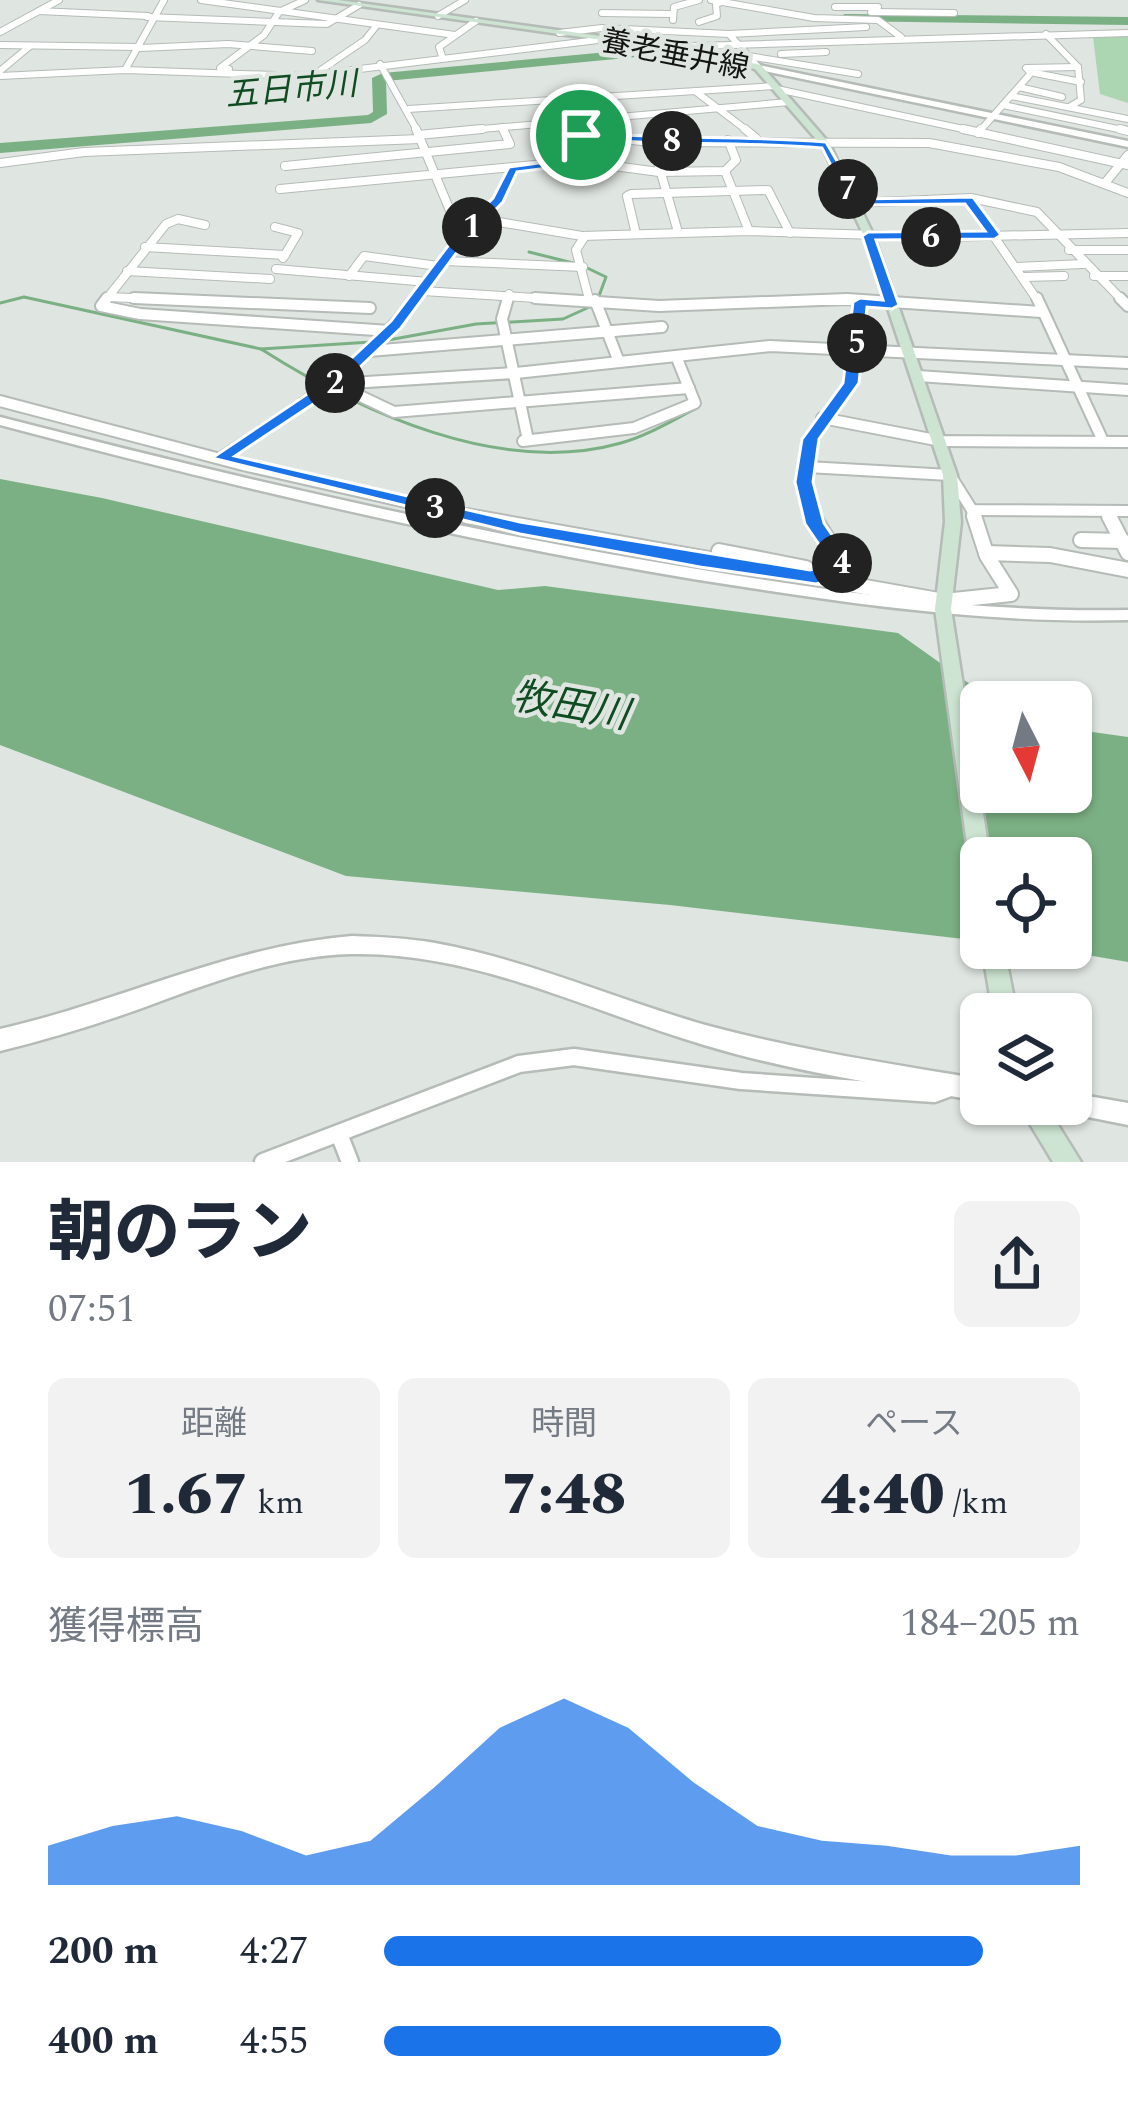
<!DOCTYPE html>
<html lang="ja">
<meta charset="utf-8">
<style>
body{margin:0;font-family:Spectral,"Noto Sans JP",serif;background:#f2f2f3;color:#1f2937;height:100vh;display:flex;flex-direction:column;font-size:45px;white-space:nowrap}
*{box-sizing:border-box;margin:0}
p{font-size:39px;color:#747a83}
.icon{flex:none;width:66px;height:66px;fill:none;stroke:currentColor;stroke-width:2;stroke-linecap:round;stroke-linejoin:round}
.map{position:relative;height:1162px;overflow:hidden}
.panel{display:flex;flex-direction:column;background:#fff;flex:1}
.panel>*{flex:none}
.needle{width:78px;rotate:174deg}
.controls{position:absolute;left:960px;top:681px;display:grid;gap:24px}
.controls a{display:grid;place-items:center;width:132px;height:132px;border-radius:18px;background:#fff;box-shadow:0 3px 9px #0004;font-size:60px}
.pin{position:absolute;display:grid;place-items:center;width:102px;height:102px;color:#fff;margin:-51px;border:6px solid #fff;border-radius:50%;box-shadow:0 3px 12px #0007}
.km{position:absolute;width:60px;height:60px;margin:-30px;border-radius:50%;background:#222;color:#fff;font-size:33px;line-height:60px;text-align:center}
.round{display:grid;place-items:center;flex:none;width:126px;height:126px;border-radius:18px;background:#f2f2f3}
.headline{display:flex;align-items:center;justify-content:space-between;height:204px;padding:0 48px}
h1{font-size:66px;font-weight:800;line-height:90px}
.figures{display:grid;grid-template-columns:repeat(3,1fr);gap:18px;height:204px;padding:12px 48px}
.figures div{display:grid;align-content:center;border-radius:18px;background:#f2f2f3;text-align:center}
.figures b{font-size:60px;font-weight:800}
.figures small{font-size:33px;font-weight:400}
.figures p{font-size:33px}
.chart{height:336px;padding:24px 48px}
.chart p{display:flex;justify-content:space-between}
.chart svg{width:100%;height:216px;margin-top:12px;fill:#1a73e8;opacity:.7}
ul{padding:0 48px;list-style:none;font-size:39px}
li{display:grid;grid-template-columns:192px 144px 1fr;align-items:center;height:90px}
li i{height:30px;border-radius:15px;background:#1a73e8}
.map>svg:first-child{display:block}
</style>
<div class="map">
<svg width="1128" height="1162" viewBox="0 0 1128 1162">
<rect width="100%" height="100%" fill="#dfe5e0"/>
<!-- green -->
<path fill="#acd5b2" d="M1093,37h35v66l-28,-9z"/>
<!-- water -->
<path fill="#7bb084" d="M0,479l102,19 396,92 47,-4 353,47 97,69h-14v90h90v-63l57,8v225l-82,-14h25v-90h-90v83l-311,-36 -324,-29 -346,-131z"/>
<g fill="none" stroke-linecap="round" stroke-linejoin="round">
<!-- stream -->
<g stroke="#7bb084" stroke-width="3">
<path d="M0,303l24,-6 237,52 110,-7"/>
<path d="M383,341l93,-17 87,-5 33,-15 10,-27 -25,-12 -52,-13"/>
<path d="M261,349c99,63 240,128 360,94 26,-7 52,-23 76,-35"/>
</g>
<!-- river -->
<g fill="#7bb084" fill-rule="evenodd">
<path d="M844,14l284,3v8l-288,-4z"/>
<path d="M705,43l5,7 -324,31 1,33 -16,9 -371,30v-10l368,-28 5,-3 -1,-34 11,-5z"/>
</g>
<!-- minor-far4 casing -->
<g stroke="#b5bbb6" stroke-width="8">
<g id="minor-far4">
<path d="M201,0l254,35"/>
<path d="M711,0l103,18 64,2 23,17"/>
<path d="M835,7h43"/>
<path d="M39,11l109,5"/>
<path d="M871,12l83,1"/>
<path d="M602,13l69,1"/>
<path d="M438,16l27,-16"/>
<path d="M147,17l180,7 32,-19"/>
<path d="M673,20l1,-13 25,-7"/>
<path d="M699,22l18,-6 -1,-12 6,-2"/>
<path d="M0,32l59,-32"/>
<path d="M559,33l43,-5 127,6 29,33"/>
<path d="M729,34l137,-7"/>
<path d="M1046,34l32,33 3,33 -12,7"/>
<path d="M0,45l140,2"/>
<path d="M666,47l462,-14"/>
<path d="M140,48l88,-4 84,7"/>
<path d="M781,54l45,-2"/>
<path d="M442,56l-3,-9 37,-26"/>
<path d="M748,56l110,18"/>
<path d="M380,64l38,68"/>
<path d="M229,69l-9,-1 44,-33 15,-23 26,-12"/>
<path d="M125,70l39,-70"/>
<path d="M321,70l44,-30 12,-15"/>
<path d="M0,71l30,-25"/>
<path d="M1035,73l46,9"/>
<path d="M0,76l125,-6 177,6 304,-37"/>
<path d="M1019,87l43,10"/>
<path d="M777,89l200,43"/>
<path d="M695,91l54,41"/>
<path d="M1011,96l117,23"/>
<path d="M1003,105l125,26"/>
<path d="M408,109l367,-23"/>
<path d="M502,127l2,5"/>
<path d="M448,132l341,-30"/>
<path d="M979,132l52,-59 -5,-5 52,-1"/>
</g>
</g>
<!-- minor-far3 casing -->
<g stroke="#b5bbb6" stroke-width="10">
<g id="minor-far3">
<path d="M416,129l45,108"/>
<path d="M745,129l11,9"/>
<path d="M963,129l165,36"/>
<path d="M1120,129l8,2"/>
<path d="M978,133l3,-4"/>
<path d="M418,135l64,-6"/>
<path d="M652,142l26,90"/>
<path d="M577,161l-3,-21 7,-5 71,7 277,1 130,24 69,26"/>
<path d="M0,163l84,-11 336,-13"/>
<path d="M285,166l225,-22 -7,-15"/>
<path d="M725,171l24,60"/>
<path d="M1105,183l23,-28"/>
<path d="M280,189l297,-28 82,11 66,-1 11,-11 -8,-20"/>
<path d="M969,200l69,101"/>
<path d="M855,203l116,-5 66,14 86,89"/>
<path d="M481,219l101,17 167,-5 193,6 186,-4"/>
<path d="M275,227l23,6 -15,25"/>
<path d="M636,234l-9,-38 4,-2 137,-4 22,43"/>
<path d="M585,236l-9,14 13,49"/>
<path d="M145,247l140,8"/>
<path d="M1069,250h59"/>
<path d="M444,261l139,6"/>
<path d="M1016,267l67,-3"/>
<path d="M276,269l152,13"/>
<path d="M127,271l143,8"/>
<path d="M349,276l15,-20 74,10"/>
<path d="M1094,276h34"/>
<path d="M1023,277l41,-1"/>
<path d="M423,291l159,10"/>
<path d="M107,297l98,4"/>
<path d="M105,301l61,-77 12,-5 27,6"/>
<path d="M414,301l47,-64 38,-38 14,-29"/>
<path d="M507,301l2,-7"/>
<path d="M790,301h89"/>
</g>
</g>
<!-- minor-far2 casing -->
<g stroke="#b5bbb6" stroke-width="14">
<g id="minor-far2">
<path d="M107,298l-6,8 39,8 250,17"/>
<path d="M134,298l236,10"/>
<path d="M508,298l-6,21 26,121"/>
<path d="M535,298l124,8 188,-7 194,13"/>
<path d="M1037,298l66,143"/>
<path d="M1120,298l8,8"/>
<path d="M595,300l24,62"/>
<path d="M369,351l293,-24"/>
<path d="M918,376l210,14"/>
<path d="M334,384l182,-11 254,-27 358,17"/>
<path d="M335,384l59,28 295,-24"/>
<path d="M0,401l243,64 238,54"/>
<path d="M822,418l119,23 187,1"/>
<path d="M523,441l111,-13 61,-25 -19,-47"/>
<path d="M221,458c72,-47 143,-90 195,-160"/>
<path d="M807,467l143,8 22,35 156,1"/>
<path d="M972,510l3,9"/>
<path d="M1106,511l4,8"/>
<path d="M814,519l-10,-37 6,-43 41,-56 9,-81"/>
</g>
</g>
<!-- minor-far1 casing -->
<g stroke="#b5bbb6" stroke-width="18">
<g id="minor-far1">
<path d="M467,516l477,85 67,-7 -24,-38 -13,-40"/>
<path d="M813,516l34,54 -27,3"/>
<path d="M1109,516l19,37"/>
<path d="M1081,540l42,1"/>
<path d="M719,551l87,17"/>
<path d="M986,553l64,2 78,15"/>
</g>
</g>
<!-- minor casing -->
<g stroke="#b5bbb6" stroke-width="21">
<g id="minor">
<path d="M339,1134l11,28"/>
<path d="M263,1162l256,-98 55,-7 167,24 193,13 16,-6"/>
</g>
</g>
<!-- tertiary casing -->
<g stroke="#b5bbb6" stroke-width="5">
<g id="tertiary">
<path d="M758,65l370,76v6l-373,-78z"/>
<path d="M0,417c233,60 465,115 703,153 141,23 282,43 425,40v10c-147,4 -290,-18 -435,-41 -234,-39 -464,-93 -693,-154z"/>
<path d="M352,936c28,1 55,2 83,7 94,17 182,57 274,83 89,24 181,38 272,53v22c-93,-15 -187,-29 -277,-56 -115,-34 -230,-94 -353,-91 -76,2 -149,32 -220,58 -43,15 -86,28 -131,39v-22c119,-27 229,-83 352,-93z"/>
<path d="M1071,1093l57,10v22l-65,-13 -3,-8h11z"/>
</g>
</g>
<!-- secondary casing -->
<g stroke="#b5bbb6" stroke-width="5">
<g id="secondary">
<path d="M318,0h20l328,45 95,20 68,78 45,93 83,239 4,47 -10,87 39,249h-9v17l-7,-3 -4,-6 -35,-257 10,-87 -2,-47 -79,-239 -42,-90 -67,-77 -89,-20z"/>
<path d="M982,948h22l13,66h-24z"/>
<path d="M1018,1104h27l36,58h-28z"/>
</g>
</g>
<!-- minor-far4 -->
<use href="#minor-far4" stroke="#fff" stroke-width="6"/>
<!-- minor-far3 -->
<use href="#minor-far3" stroke="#fff" stroke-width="8"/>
<!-- minor-far2 -->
<use href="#minor-far2" stroke="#fff" stroke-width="10"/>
<!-- minor-far1 -->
<use href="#minor-far1" stroke="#fff" stroke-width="14"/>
<!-- minor -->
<use href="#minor" stroke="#fff" stroke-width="16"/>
<!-- tertiary -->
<use href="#tertiary" fill="#fff" fill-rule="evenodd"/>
<!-- secondary -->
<use href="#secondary" fill="#cce4d1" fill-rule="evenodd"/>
</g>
<!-- route -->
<path fill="#1a73e8" stroke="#fff" stroke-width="3" fill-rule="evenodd" d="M581,132c82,8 163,3 245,10l33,57 114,-2 28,38 -6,4 -119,1 23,65 -7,4 -25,-2 -8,76 -40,56 -6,43 11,41 32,47 -3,4 -37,10 -116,-17 -180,-33 -308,-76 116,-78 63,-59 66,-87 36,-36 16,-31 60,-8v-19zM583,139c80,7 159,2 239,9l29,57 114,-1 20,27 -117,1 -6,4 21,64 -23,-2 -7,4 -10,81 -41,56 -7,43 10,42 28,41 -23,5 -290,-48 -285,-66 104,-69 62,-59 65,-88 37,-38 14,-30 64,-8z"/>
<g text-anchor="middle" stroke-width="9" stroke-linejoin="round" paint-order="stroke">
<!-- far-street labels -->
<g font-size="30" fill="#131513" stroke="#dfe5e0">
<text transform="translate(675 54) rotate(11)" y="10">養老垂井線</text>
</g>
<!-- far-water labels -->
<g font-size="33" font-style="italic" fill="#104c22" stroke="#dfe5e0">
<text transform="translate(291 88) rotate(-5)" y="12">五日市川</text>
</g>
<!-- water labels -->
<g font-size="39" font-style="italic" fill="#104c22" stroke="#dfe5e0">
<text transform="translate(571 704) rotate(10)" y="14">牧田川</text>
</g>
</g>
</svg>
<div class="controls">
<a><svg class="needle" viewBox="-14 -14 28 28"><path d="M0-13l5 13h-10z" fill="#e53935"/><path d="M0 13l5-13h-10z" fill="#747a83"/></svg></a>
<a><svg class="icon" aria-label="locate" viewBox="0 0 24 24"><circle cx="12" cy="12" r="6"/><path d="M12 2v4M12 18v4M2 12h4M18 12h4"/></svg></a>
<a><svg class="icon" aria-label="layers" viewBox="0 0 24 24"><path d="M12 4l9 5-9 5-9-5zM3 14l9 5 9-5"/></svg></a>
</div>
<div class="pin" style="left:581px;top:135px;background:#1e9e55"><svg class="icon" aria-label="arrive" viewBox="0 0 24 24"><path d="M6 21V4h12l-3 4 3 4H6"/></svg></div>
<b class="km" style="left:472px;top:227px">1</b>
<b class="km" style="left:335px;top:383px">2</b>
<b class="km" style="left:435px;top:508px">3</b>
<b class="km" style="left:842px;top:563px">4</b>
<b class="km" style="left:857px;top:343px">5</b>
<b class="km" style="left:931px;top:237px">6</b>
<b class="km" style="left:848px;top:189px">7</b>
<b class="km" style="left:672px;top:141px">8</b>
</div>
<section class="panel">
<div class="headline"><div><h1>朝のラン</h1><p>07:51</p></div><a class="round"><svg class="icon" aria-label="share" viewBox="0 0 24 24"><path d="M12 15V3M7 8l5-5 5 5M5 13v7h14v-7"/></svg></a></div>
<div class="figures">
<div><p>距離</p><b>1.67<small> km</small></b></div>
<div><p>時間</p><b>7:48</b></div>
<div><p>ペース</p><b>4:40<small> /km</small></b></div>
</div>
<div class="chart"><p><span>獲得標高</span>184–205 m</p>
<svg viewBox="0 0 160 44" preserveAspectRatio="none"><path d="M0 44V36L10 32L20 30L30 33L40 38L50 35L60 24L70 12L80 6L90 12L100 23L110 32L120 35L130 36L140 38L150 38L160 36V44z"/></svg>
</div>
<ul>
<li><b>200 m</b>4:27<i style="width:86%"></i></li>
<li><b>400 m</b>4:55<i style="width:57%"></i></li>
</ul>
</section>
